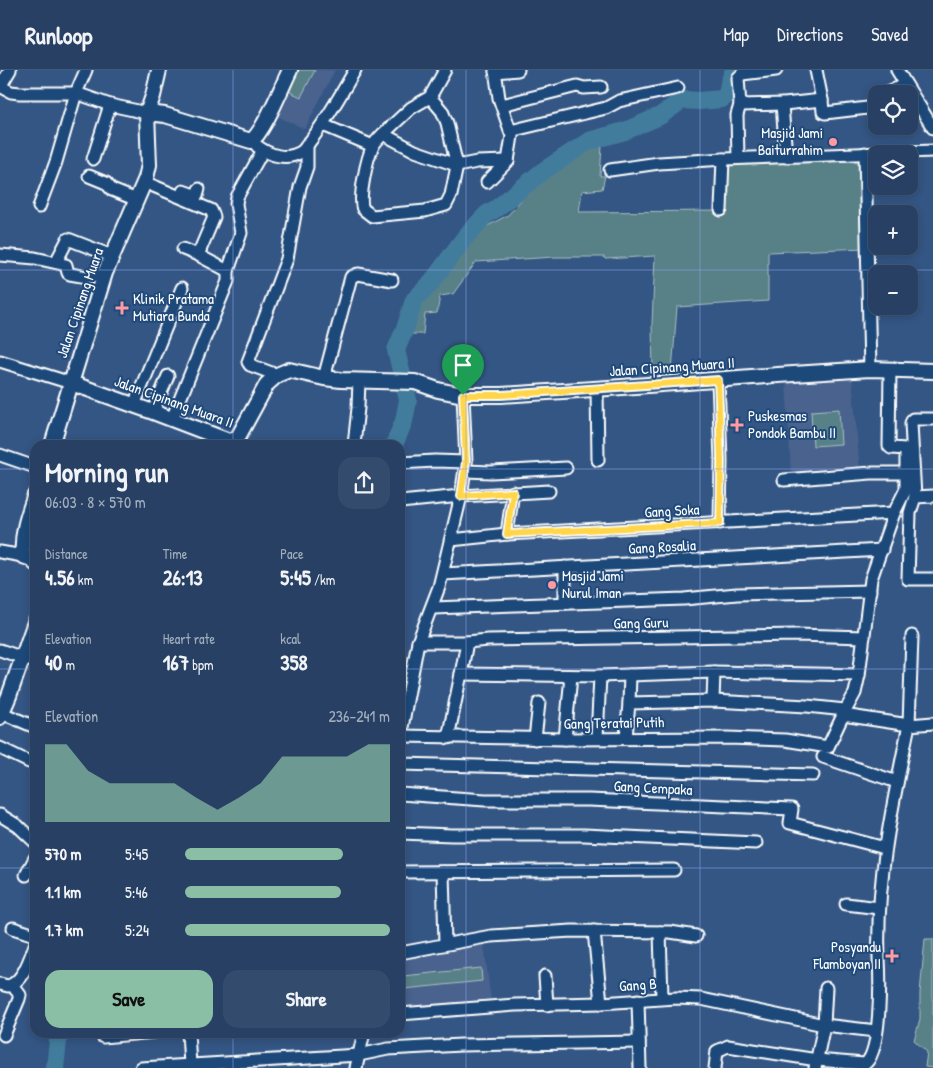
<!DOCTYPE html>
<meta charset="utf-8">
<style>
body{margin:0;font-family:"Patrick Hand",sans-serif;background:#334b6c;color:#f1f3f6;height:100vh;display:flex;flex-direction:column;font-size:19px;white-space:nowrap}
*{box-sizing:border-box;margin:0}
p{font-size:16px;color:#a4afbe}
.icon{flex:none;width:28px;height:28px;fill:none;stroke:currentColor;stroke-width:2;stroke-linecap:round;stroke-linejoin:round}
.map{position:relative;flex:1;overflow:hidden}
.panel{position:absolute;left:30px;top:370px;width:375px;height:598px;display:flex;flex-direction:column;background:#274063;border-radius:15px;box-shadow:0 2px 8px #0003,0 0 0 1px #435978}
.panel>*{flex:none}
.fabs{position:absolute;left:868px;top:15px;display:grid;gap:10px}
.fabs a{display:grid;place-items:center;width:50px;height:50px;border-radius:10px;background:#274063;box-shadow:0 2px 8px #0003,0 0 0 1px #435978;font-size:25px}
.pin{position:absolute;display:grid;place-items:center;width:42px;height:42px;color:#fff;margin:-51px -21px;border-radius:50% 50% 50% 0;rotate:-45deg;box-shadow:0 0 5px #0007}
.pin .icon{rotate:45deg}
.round{display:grid;place-items:center;flex:none;width:52px;height:52px;border-radius:15px;background:#334b6c}
.overview{display:flex;align-items:center;justify-content:space-between;height:85px;padding:0 15px}
h1{font-size:28px;font-weight:700;line-height:38px}
.metrics{display:grid;grid-template-columns:repeat(3,1fr);gap:8px;height:85px;padding:5px 15px}
.metrics div{display:grid;align-content:center}
.metrics b{font-size:21px;font-weight:700}
.metrics small{font-size:14px;font-weight:400}
.metrics p{font-size:14px}
.chart{height:140px;padding:10px 15px}
.chart p{display:flex;justify-content:space-between}
.chart svg{width:100%;height:90px;margin-top:5px;fill:#8abfa5;opacity:.7}
.action{display:flex;gap:10px;margin-top:auto;padding:10px 15px}
.action a{flex:1;height:58px;border-radius:15px;background:#8abfa5;color:#111;font-size:20px;font-weight:700;line-height:58px;text-align:center}
.action a+a{background:#334b6c;color:#f1f3f6}
ul{padding:0 15px;list-style:none;font-size:16px}
li{display:grid;grid-template-columns:80px 60px 1fr;align-items:center;height:38px}
li i{height:12px;border-radius:6px;background:#8abfa5}
header{display:flex;align-items:center;gap:30px;box-sizing:border-box;height:70px;padding:0 25px;background:#274063;border-bottom:1px solid #435978}
header strong{font-size:24px}
nav{display:flex;gap:28px;margin-inline-start:auto;font-size:18px}
.map>svg:first-child{display:block}
</style>
<header>
<strong>Runloop</strong>
<nav><a>Map</a><a>Directions</a><a>Saved</a></nav>
</header>
<div class="map">
<svg width="933" height="998" viewBox="0 0 933 998">
<rect width="100%" height="100%" fill="#345684"/>
<filter id="ink" filterUnits="userSpaceOnUse"><feTurbulence type="fractalNoise" baseFrequency=".02" numOctaves="2"/><feDisplacementMap in="SourceGraphic" scale="10" xChannelSelector="R" yChannelSelector="G"/><feConvolveMatrix kernelMatrix="1 2 1 2 8 2 1 2 1" color-interpolation-filters="sRGB"/></filter>
<g filter="url(#ink)">
<!-- built -->
<g fill="#48628e">
<path d="M295,0h40l-30,59 -33,-15z"/>
<path d="M852,306l8,95 -69,4 -5,-95z"/>
<path d="M484,874l7,57 -91,9v-56z"/>
</g>
<!-- green -->
<g fill="#598087" stroke="#acc0c3">
<path d="M298,0h17l-14,27 -13,-6z"/>
<path d="M602,76l-2,30h5l-3,13 -20,2 -3,21 142,-1 2,-51 140,-5 3,93 -98,4v49l-91,6 -5,64 -19,1 -1,-48 3,-68 -50,3 -1,-2h-49l-79,5 -23,32 -13,2 -3,17 -12,1 -2,20h-15l8,-33 16,-16 37,-49 39,-21 29,-33 49,-35z"/>
<path d="M839,339l2,35 -28,2 -2,-35z"/>
<path d="M925,869h8v129l-8,-1 2,-15 -13,-12 6,-21v-26z"/>
<path d="M481,898l1,13 -78,8 -1,-13z"/>
</g>
<g fill="none" stroke-linecap="round" stroke-linejoin="round">
<!-- river -->
<g stroke="#427b9d" stroke-width="18">
<path d="M394,375l10,-24 4,-21 -12,-50 10,-24 8,-26 17,-17 35,-47 21,-22 10,-6 46,-37 46,-30 36,-10 35,-15 22,-16 17,1 23,-2 5,-4 2,-12 5,-13"/>
<path d="M55,998l4,-36"/>
</g>
<!-- minor casing -->
<g stroke="#fff" stroke-width="15">
<g id="minor">
<path d="M445,0l-15,27 -19,11 -28,26 32,17 41,14"/>
<path d="M495,0l4,28 13,38 -4,25"/>
<path d="M816,0l6,30"/>
<path d="M897,0l36,58"/>
<path d="M495,2l23,-2"/>
<path d="M0,16l11,6 9,1h56l34,12 37,8"/>
<path d="M0,17l10,-17"/>
<path d="M882,24l24,-9"/>
<path d="M430,27l12,14 5,12 10,43"/>
<path d="M782,34l4,53"/>
<path d="M502,35l75,-19 7,2 17,-1"/>
<path d="M740,35l44,-1 38,-4 1,12 2,1 51,-6"/>
<path d="M323,55l50,21"/>
<path d="M510,61l96,-23 13,-7 59,-13"/>
<path d="M383,64c-4,4 -8,8 -10,12 -6,11 -15,53 -10,63l9,7 53,-5 21,-6 5,-10 6,-29"/>
<path d="M257,76c12,9 29,15 44,6 4,-3 7,-8 10,-12 17,-22 30,-46 44,-70"/>
<path d="M865,83l5,216"/>
<path d="M738,88l-1,-43 3,-10 -2,-27 4,-4 34,-4"/>
<path d="M93,89l17,-54"/>
<path d="M457,96l20,-4 31,-1"/>
<path d="M610,100l49,-7 66,-4 208,-8"/>
<path d="M89,106l17,7 6,7 25,10"/>
<path d="M144,112l67,28 3,7 -16,38 30,16"/>
<path d="M487,112l21,-21"/>
<path d="M183,121l14,5 2,-7"/>
<path d="M39,137l17,-45 20,-69 10,-23"/>
<path d="M721,140l2,-51"/>
<path d="M183,179l15,6"/>
<path d="M0,185l35,3 31,7 2,8 2,1 17,3 18,-4"/>
<path d="M56,192l12,-23 44,17"/>
<path d="M0,291l71,22"/>
<path d="M277,305l-27,-10 -2,-3 39,-103 13,-72 7,-20v-23"/>
<path d="M324,308l27,-101 7,-3 34,6"/>
<path d="M718,310l3,80 -1,63"/>
<path d="M597,319l1,71"/>
<path d="M134,335l48,-117"/>
<path d="M153,342l15,-36"/>
<path d="M172,349l56,-138v-10l13,-38 -5,-29 1,-7 26,-47"/>
<path d="M933,349h-20l-2,4 4,74 -5,16 -2,66h25"/>
<path d="M354,375l4,-37 1,-28"/>
<path d="M0,385l35,12"/>
<path d="M400,393l35,-2 31,1"/>
<path d="M465,401l26,1 75,-4"/>
<path d="M784,410l87,-7h35"/>
<path d="M915,427l18,-1"/>
<path d="M400,432l61,-6 88,-5"/>
<path d="M507,464l6,-42"/>
<path d="M451,470l56,-6 387,-21"/>
<path d="M0,482l23,4"/>
<path d="M443,504l439,-24"/>
<path d="M565,533v-36"/>
<path d="M433,538l251,-9 53,-5 133,-3"/>
<path d="M418,572h49l21,-2 309,-5 67,2"/>
<path d="M467,572l-6,32 139,2 114,-4 145,3"/>
<path d="M0,580l35,12"/>
<path d="M713,631l1,-29"/>
<path d="M629,633l1,-28"/>
<path d="M2,643l33,14"/>
<path d="M843,645l66,10 3,-89"/>
<path d="M400,666l165,3 163,-1 57,2 43,7 15,-32 12,-22 4,-18 12,-96 23,-66 12,-24v-40l-15,-1 -2,-2 1,-76"/>
<path d="M400,668l18,-96 21,-55 22,-91 5,-34 -3,-67"/>
<path d="M448,668l13,-64"/>
<path d="M597,668l3,-62"/>
<path d="M626,668l3,-35 84,-2 94,5 38,4"/>
<path d="M535,669l4,-36"/>
<path d="M565,669l6,-63"/>
<path d="M0,678l29,14"/>
<path d="M823,687l74,25"/>
<path d="M400,694l413,11"/>
<path d="M400,724l85,6h104l203,9 -2,14 95,25"/>
<path d="M0,745l18,11 17,16"/>
<path d="M400,763l52,2h132l172,8"/>
<path d="M400,802l274,-2"/>
<path d="M443,802l2,72"/>
<path d="M26,805l9,-17"/>
<path d="M846,834l33,4"/>
<path d="M13,858l22,7"/>
<path d="M594,861l7,72"/>
<path d="M660,862l2,66"/>
<path d="M400,883l91,-17 81,-5 98,1 26,4"/>
<path d="M545,906l2,29"/>
<path d="M0,914l8,2c15,-4 22,-28 27,-41"/>
<path d="M638,930l2,68"/>
<path d="M400,944l115,-9 86,-2 75,-5 25,1 123,26 52,6"/>
<path d="M188,962l2,33"/>
<path d="M4,965l15,-36 1,-4 -8,-10"/>
<path d="M103,967l52,-5"/>
<path d="M141,998l218,-13 29,-6 73,-4 178,-3"/>
<path d="M356,998l8,-36"/>
<path d="M715,998l2,-17 11,-5 89,14 47,4c18,-8 16,-88 15,-106 -3,-79 14,-156 30,-233l24,-2"/>
<path d="M815,998l9,-43 2,-37"/>
</g>
</g>
<!-- tertiary casing -->
<g stroke="#fff" stroke-width="18">
<g id="tertiary">
<path d="M147,43l18,2 86,26c13,-9 31,-55 39,-71"/>
<path d="M71,313l82,29 76,29 8,-2 30,-55 10,-9 12,-5 35,8 17,2 74,2 23,8 25,5h38l108,-7 169,-13 92,-6 63,2"/>
<path d="M52,375l53,-172 41,-95 3,-13 -2,-52 6,-17 6,-26"/>
<path d="M35,425c-7,20 -14,39 -12,61l9,3 3,4"/>
<path d="M0,647l9,-21 26,-74"/>
</g>
</g>
<!-- minor -->
<use href="#minor" stroke="#1f4a7a" stroke-width="11"/>
<!-- tertiary -->
<use href="#tertiary" stroke="#1f4a7a" stroke-width="14"/>
</g>
</g>
<g fill="none" stroke-linecap="round" stroke-linejoin="round" filter="url(#ink)">
<!-- route casing -->
<g stroke="#fff" stroke-width="10">
<path id="route" d="M718,310l3,80 -1,63 -213,11 6,-42 -52,4 5,-34 -3,-67h38z"/>
</g>
<!-- route -->
<use href="#route" stroke="#ffd54a" stroke-width="6"/>
</g>
<!-- grid -->
<path fill="none" stroke="#8ea6ec" stroke-width="1" stroke-opacity="0.55" d="M233,0v375M466,0v998M700,0v998M0,200h933M0,399h35M400,399h533M0,599h35M400,599h533M0,798h35M400,798h533M233,962v36"/>
<!-- markers -->
<g fill="#ff9aa2" stroke="#1f4a7a" stroke-width="2">
<circle cx="833" cy="72" r="5"/>
<path d="M119.5 230.5h5v5h5v5h-5v5h-5v-5h-5v-5h5z"/>
<path d="M734.5 347.5h5v5h5v5h-5v5h-5v-5h-5v-5h5z"/>
<circle cx="552" cy="515" r="5"/>
<path d="M889.5 878.5h5v5h5v5h-5v5h-5v-5h-5v-5h5z"/>
</g>
<g text-anchor="middle" stroke-width="4" stroke-linejoin="round" paint-order="stroke">
<!-- poi labels -->
<g font-size="15" fill="#fff" stroke="#1f4a7a" text-anchor="start">
<text x="823" y="68" text-anchor="end">Masjid Jami<tspan x="823" dy="17">Baiturrahim</tspan></text>
<text x="133" y="234">Klinik Pratama<tspan x="133" dy="17">Mutiara Bunda</tspan></text>
<text x="748" y="351">Puskesmas<tspan x="748" dy="17">Pondok Bambu II</tspan></text>
<text x="562" y="511">Masjid Jami<tspan x="562" dy="17">Nurul Iman</tspan></text>
<text x="881" y="882" text-anchor="end">Posyandu<tspan x="881" dy="17">Flamboyan II</tspan></text>
</g>
<!-- street labels -->
<g font-size="15" fill="#fff" stroke="#1f4a7a">
<text transform="translate(80 233) rotate(-71)" y="5">Jalan Cipinang Muara</text>
<text transform="translate(672 297) rotate(-4)" y="5">Jalan Cipinang Muara II</text>
<text transform="translate(174 332) rotate(20)" y="5">Jalan Cipinang Muara II</text>
<text transform="translate(672 441) rotate(-3)" y="5">Gang Soka</text>
<text transform="translate(662 477) rotate(-3)" y="5">Gang Rosalia</text>
<text transform="translate(641 553) rotate(-1)" y="5">Gang Guru</text>
<text transform="translate(614 653) rotate(-1)" y="5">Gang Teratai Putih</text>
<text transform="translate(653 718) rotate(3)" y="5">Gang Cempaka</text>
<text transform="translate(638 915) rotate(-4)" y="5">Gang B</text>
</g>
</g>
</svg>
<div class="fabs">
<a><svg class="icon" aria-label="locate" viewBox="0 0 24 24"><circle cx="12" cy="12" r="6"/><path d="M12 2v4M12 18v4M2 12h4M18 12h4"/></svg></a>
<a><svg class="icon" aria-label="layers" viewBox="0 0 24 24"><path d="M12 4l9 5-9 5-9-5zM3 14l9 5 9-5"/></svg></a>
<a>+</a>
<a>−</a>
</div>
<div class="pin" style="left:463px;top:325px;background:#1e9e55"><svg class="icon" aria-label="arrive" viewBox="0 0 24 24"><path d="M6 21V4h12l-3 4 3 4H6"/></svg></div>
<section class="panel">
<div class="overview"><div><h1>Morning run</h1><p>06:03 · 8 × 570 m</p></div><a class="round"><svg class="icon" aria-label="share" viewBox="0 0 24 24"><path d="M12 15V3M7 8l5-5 5 5M5 13v7h14v-7"/></svg></a></div>
<div class="metrics">
<div><p>Distance</p><b>4.56<small> km</small></b></div>
<div><p>Time</p><b>26:13</b></div>
<div><p>Pace</p><b>5:45<small> /km</small></b></div>
</div>
<div class="metrics">
<div><p>Elevation</p><b>40<small> m</small></b></div>
<div><p>Heart rate</p><b>167<small> bpm</small></b></div>
<div><p>kcal</p><b>358</b></div>
</div>
<div class="chart"><p><span>Elevation</span>236–241 m</p>
<svg viewBox="0 0 160 44" preserveAspectRatio="none"><path d="M0 44V6L10 6L20 19L30 25L40 25L50 25L60 25L70 32L80 38L90 32L100 25L110 12L120 12L130 12L140 12L150 6L160 6V44z"/></svg>
</div>
<ul>
<li><b>570 m</b>5:45<i style="width:77%"></i></li>
<li><b>1.1 km</b>5:46<i style="width:76%"></i></li>
<li><b>1.7 km</b>5:24<i style="width:100%"></i></li>
</ul>
<div class="action"><a>Save</a><a>Share</a></div>
</section>
</div>
